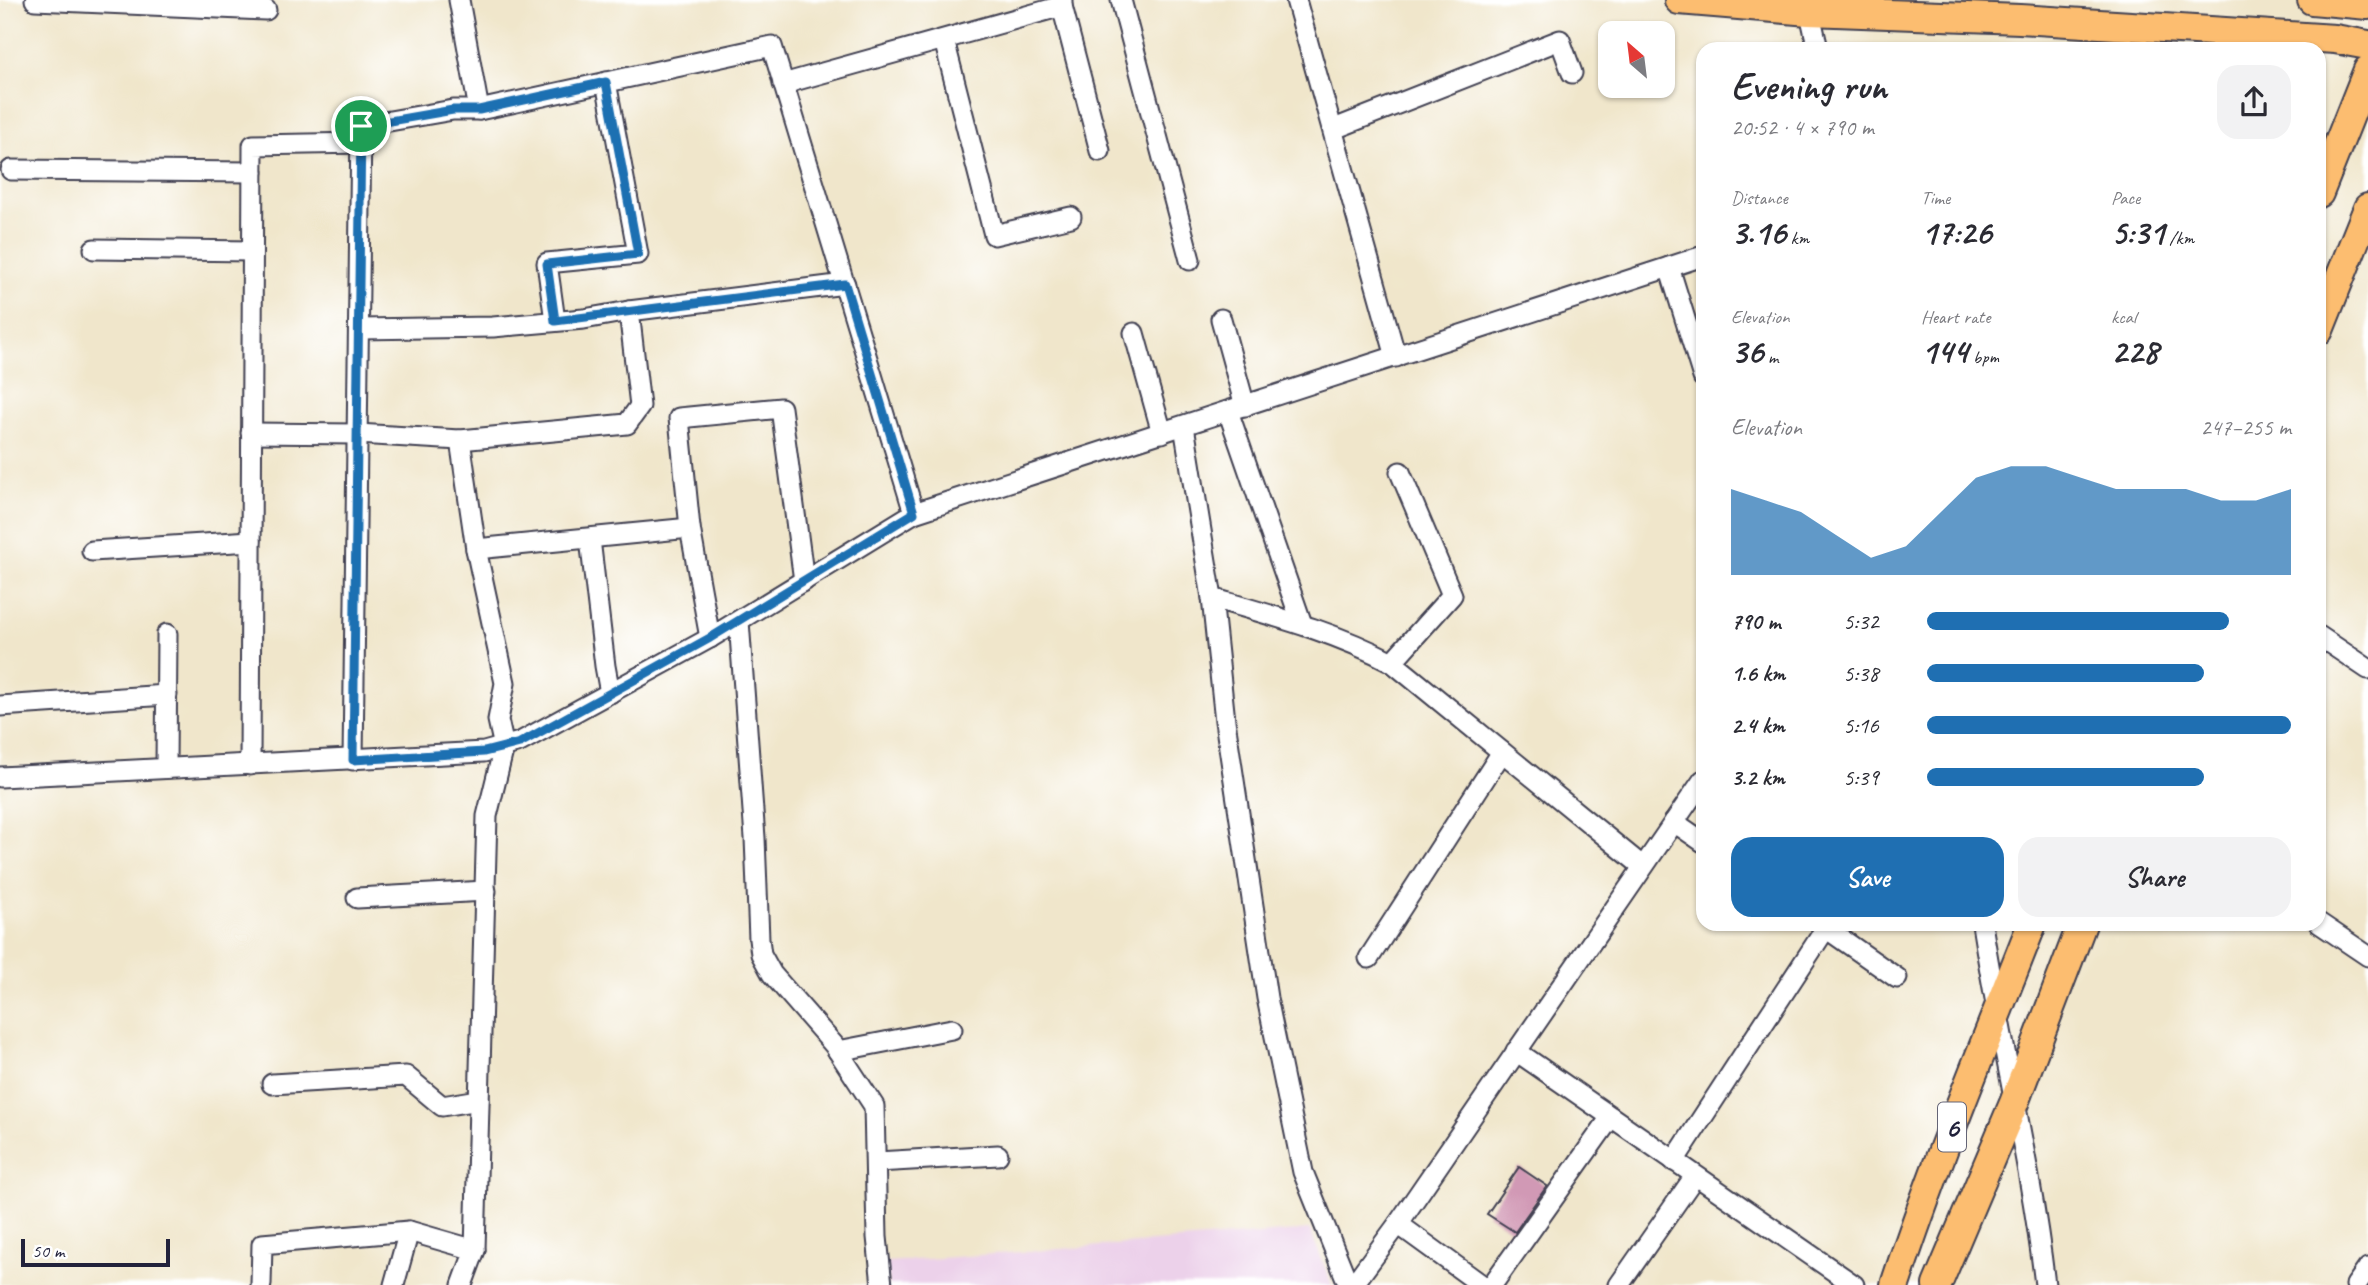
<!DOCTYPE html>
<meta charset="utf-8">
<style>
body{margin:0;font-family:Caveat,sans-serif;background:#f2f2f3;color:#2b2b33;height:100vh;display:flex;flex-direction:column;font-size:26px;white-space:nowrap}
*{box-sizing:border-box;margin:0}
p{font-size:23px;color:#7c7c81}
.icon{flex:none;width:38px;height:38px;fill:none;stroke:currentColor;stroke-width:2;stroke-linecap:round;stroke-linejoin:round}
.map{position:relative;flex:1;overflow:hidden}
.details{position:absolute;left:1696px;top:42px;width:630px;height:889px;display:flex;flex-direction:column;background:#fff;border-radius:21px;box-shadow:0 2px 5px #0004}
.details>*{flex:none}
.needle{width:46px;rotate:332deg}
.buttons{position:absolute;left:1598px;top:21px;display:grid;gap:14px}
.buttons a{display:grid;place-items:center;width:77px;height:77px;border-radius:14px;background:#fff;box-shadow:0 2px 5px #0004;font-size:35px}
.scale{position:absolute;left:21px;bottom:18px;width:149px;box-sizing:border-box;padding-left:7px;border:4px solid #22223b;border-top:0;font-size:19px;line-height:24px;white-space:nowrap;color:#22223b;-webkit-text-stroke:5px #fff;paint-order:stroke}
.pin{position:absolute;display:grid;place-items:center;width:60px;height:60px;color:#fff;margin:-30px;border:4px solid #fff;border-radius:50%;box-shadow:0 2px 7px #0007}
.round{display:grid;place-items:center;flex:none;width:74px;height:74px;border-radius:21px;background:#f2f2f3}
.overview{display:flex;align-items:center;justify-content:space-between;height:119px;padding:0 35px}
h1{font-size:38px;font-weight:700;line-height:52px}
.stats{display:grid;grid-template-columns:repeat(3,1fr);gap:10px;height:119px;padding:7px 35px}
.stats div{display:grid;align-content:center}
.stats b{font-size:35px;font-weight:700}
.stats small{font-size:19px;font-weight:400}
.stats p{font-size:19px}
.chart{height:196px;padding:14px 35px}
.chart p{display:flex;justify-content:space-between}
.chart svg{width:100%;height:126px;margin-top:7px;fill:#1f6fb2;opacity:.7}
.button{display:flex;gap:14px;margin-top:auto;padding:14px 35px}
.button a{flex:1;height:80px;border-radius:21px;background:#1f6fb2;color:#fff;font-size:28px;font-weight:700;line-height:80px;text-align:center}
.button a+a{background:#f2f2f3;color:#2b2b33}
ul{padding:0 35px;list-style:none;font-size:23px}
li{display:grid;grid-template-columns:112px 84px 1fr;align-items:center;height:52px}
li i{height:18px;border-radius:9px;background:#1f6fb2}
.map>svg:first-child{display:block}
</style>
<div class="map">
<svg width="2368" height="1285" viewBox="0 0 2368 1285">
<rect width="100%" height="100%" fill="#fff"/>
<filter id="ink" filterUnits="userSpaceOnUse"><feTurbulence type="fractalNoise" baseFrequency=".0143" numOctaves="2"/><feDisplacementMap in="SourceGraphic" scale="14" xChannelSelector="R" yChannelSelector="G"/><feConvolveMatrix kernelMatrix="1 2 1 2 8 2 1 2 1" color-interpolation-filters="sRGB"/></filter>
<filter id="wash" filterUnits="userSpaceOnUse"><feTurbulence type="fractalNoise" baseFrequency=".00686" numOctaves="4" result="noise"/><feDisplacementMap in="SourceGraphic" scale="28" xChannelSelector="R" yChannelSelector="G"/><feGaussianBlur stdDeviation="1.57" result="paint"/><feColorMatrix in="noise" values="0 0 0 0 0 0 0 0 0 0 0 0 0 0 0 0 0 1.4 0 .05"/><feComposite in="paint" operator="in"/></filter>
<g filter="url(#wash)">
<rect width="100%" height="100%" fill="#f0e6cb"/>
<!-- built -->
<path fill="#ecd1ea" d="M1310,1230l22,55h-443l-2,-23z"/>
<g id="blocks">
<!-- building -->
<path fill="#d199b5" d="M1519,1167l28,19 -32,46 -28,-18z"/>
</g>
</g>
<g filter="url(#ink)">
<use href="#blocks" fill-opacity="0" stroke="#413f51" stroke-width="2"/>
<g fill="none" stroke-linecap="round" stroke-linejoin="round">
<!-- minor casing -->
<g stroke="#413f51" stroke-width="23">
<g id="minor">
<path d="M35,0l231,10"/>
<path d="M459,0l20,110"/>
<path d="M1121,0l69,260"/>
<path d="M1296,0l100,357"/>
<path d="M1807,0l11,49"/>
<path d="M1062,6l38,145"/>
<path d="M944,40l50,195 77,-18"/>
<path d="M783,84l279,-78v-6"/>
<path d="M1334,129l226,-89 12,33"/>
<path d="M11,170l242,2"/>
<path d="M94,249l158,2"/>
<path d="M1669,267l34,110"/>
<path d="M1221,319l24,87"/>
<path d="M555,321l-8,-58 91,-9 -32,-172"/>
<path d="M359,329l134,-2 91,-8 45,-8 216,-27"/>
<path d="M1134,333l28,100"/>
<path d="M1228,411l74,213"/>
<path d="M1184,426l28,172 13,123 42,277 36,174 42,104 8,9 45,-61 305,-444"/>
<path d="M251,433l106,1 103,6 167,-16 13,-18 -11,-95"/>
<path d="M460,440l16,109 29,134 -7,37 6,27 -17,69 -12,434 -13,35"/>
<path d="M590,539l15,127 5,27"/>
<path d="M476,549l214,-21"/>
<path d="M92,551l159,-10"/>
<path d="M1212,598c62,18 123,34 180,64l250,204"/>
<path d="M739,621l16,217 4,101 2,15 11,20 62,71 40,61 3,131 5,48"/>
<path d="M2319,636l49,33"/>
<path d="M710,638l-20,-110 -11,-110 102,-10 23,173"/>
<path d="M1392,662l60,-67 -52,-123"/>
<path d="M0,706l167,-11"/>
<path d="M353,760l8,-634 92,-16h26l293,-64 142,467"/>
<path d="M250,765l3,-620 109,-2"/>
<path d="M166,768l1,-134"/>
<path d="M0,777l484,-25 36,-10 190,-104 204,-125 789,-257"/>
<path d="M1674,822l29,20"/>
<path d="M357,898l129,-7"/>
<path d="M2319,923l49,33"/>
<path d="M1820,924l77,54"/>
<path d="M1982,924c19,121 49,240 63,361"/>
<path d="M1369,958l133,-206"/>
<path d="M838,1051l114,-22"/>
<path d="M1516,1051l338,234"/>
<path d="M272,1084l134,-8 36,30 37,-6"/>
<path d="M1674,1161l152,-233"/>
<path d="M877,1162l121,-7"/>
<path d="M1398,1224l84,61"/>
<path d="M261,1285l1,-41 147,-13 66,19"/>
<path d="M394,1285l15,-54"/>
<path d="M1492,1285l119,-168"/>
<path d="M1619,1285l76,-109"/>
<path d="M2356,1285l12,-17"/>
</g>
</g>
<!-- highway casing -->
<g stroke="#413f51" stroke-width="32">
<g id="highway">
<path d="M1679,0l130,11 211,8 159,10 156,10 33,6"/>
<path d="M2312,0l56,5"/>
<path d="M2319,193l49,-123"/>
<path d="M2319,330l49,-122"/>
<path d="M1895,1285c40,-122 90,-241 137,-361"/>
<path d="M1937,1285l77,-182 68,-179"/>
</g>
</g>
<!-- minor -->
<use href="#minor" stroke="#fff" stroke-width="19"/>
<!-- highway -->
<use href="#highway" stroke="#fcbd6f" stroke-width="28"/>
</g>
</g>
<g fill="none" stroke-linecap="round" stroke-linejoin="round" filter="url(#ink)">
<!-- route casing -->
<g stroke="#fff" stroke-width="14">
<path id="route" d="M606,82l32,172 -91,10 8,57 290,-37 69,229 -204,125 -190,105 -36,9 -131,8 8,-634 92,-16h26z"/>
</g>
<!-- route -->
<use href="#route" stroke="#1f6fb2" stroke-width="9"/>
</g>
<g text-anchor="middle" stroke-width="5" stroke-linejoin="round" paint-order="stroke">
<!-- shield labels -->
<rect fill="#fff" stroke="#646476" stroke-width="2" x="1938" y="1102.5" width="28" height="49" rx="5"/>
<g font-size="28" font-weight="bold" fill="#22223b">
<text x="1952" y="1137">6</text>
</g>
</g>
</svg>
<div class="buttons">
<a><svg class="needle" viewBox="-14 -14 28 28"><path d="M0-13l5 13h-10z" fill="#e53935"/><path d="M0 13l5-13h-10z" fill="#7c7c81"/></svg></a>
</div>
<div class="scale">50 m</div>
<div class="pin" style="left:361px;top:126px;background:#1e9e55"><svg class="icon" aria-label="arrive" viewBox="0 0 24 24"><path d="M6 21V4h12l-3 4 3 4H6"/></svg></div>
<section class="details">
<div class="overview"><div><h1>Evening run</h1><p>20:52 · 4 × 790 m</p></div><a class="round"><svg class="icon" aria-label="share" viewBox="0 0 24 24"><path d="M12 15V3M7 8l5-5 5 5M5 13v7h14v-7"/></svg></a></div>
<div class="stats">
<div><p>Distance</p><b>3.16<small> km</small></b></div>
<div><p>Time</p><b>17:26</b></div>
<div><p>Pace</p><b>5:31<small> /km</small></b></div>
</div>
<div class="stats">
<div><p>Elevation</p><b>36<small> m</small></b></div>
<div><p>Heart rate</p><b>144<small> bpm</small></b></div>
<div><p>kcal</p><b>228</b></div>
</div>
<div class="chart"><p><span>Elevation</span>247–255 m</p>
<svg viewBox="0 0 160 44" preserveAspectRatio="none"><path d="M0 44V14L10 18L20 22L30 30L40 38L50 34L60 22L70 10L80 6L90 6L100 10L110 14L120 14L130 14L140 18L150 18L160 14V44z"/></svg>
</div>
<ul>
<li><b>790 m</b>5:32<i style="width:83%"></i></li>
<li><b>1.6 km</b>5:38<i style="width:76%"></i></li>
<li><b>2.4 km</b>5:16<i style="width:100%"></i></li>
<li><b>3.2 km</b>5:39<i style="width:76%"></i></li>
</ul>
<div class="button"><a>Save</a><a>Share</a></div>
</section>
</div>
